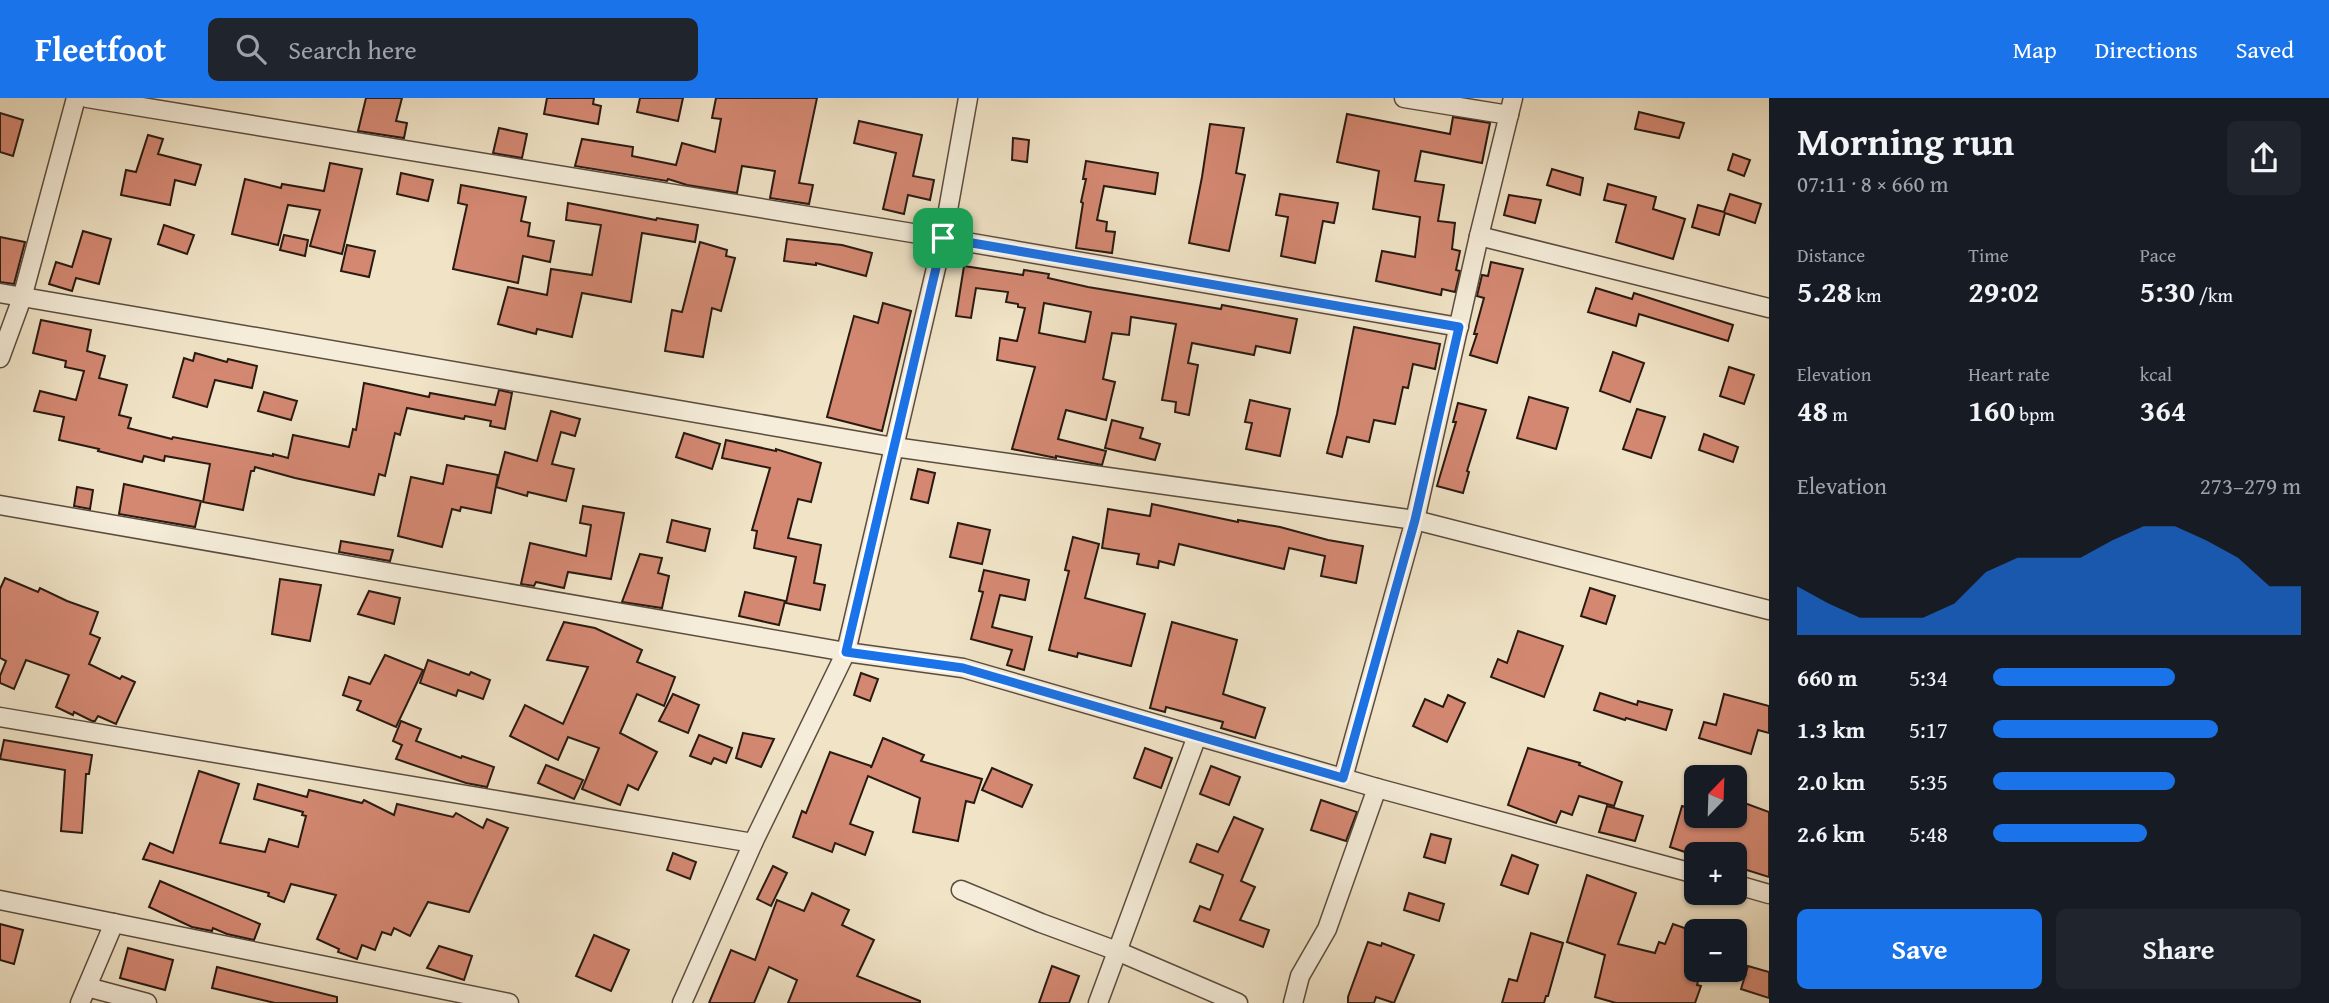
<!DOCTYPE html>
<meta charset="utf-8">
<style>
body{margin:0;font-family:"Gentium Book Plus",serif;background:#20242c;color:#f1f3f6;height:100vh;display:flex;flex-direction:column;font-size:26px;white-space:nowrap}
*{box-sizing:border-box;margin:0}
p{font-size:23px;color:#9ea1a6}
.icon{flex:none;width:38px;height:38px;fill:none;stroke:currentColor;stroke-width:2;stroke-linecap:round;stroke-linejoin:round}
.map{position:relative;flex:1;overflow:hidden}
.details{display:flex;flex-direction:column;background:#171b24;width:560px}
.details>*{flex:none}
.needle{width:46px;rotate:23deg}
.buttons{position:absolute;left:1684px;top:667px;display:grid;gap:14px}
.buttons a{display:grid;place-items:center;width:63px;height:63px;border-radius:10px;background:#171b24;box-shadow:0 2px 5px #0004;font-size:35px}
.pin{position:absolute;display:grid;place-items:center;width:60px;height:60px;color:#fff;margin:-30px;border-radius:14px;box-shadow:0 4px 10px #0006}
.round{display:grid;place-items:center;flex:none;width:74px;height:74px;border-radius:10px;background:#20242c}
.overview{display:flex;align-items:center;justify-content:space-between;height:119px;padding:0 28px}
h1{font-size:38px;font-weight:700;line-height:52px}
.metrics{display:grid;grid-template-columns:repeat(3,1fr);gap:10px;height:119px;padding:7px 28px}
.metrics div{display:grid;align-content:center}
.metrics b{font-size:30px;font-weight:700}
.metrics small{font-size:19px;font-weight:400}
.metrics p{font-size:19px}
.chart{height:196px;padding:14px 28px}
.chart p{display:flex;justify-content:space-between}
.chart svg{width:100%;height:126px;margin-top:7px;fill:#1a73e8;opacity:.7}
.button{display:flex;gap:14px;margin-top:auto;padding:14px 28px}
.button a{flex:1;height:80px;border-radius:10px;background:#1a73e8;color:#fff;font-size:28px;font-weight:700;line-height:80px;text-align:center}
.button a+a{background:#20242c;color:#f1f3f6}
ul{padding:0 28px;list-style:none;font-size:23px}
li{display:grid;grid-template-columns:112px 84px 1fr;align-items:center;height:52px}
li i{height:18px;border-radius:9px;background:#1a73e8}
header{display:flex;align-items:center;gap:42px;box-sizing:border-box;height:98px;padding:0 35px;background:#1a73e8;color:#fff}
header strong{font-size:33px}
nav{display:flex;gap:38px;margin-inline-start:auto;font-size:24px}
.search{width:490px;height:63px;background:#20242c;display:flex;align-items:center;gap:18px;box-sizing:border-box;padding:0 24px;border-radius:10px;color:#9ea1a6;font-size:26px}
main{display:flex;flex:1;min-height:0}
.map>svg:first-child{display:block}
</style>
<header>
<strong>Fleetfoot</strong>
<div class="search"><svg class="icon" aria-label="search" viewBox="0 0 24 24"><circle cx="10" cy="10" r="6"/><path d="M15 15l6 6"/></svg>Search here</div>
<nav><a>Map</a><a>Directions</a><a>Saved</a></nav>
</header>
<main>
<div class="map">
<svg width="1769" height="905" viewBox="0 0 1769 905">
<rect width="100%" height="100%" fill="#f0e3c6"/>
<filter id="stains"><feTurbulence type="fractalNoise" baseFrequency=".00286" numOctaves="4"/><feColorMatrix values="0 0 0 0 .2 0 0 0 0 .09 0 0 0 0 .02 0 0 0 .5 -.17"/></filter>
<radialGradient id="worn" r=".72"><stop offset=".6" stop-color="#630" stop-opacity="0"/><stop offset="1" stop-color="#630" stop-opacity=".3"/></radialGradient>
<!-- building -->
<g fill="#d48872" stroke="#291a12" stroke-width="2" fill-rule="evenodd">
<path d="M366,0h36l-6,23 11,2 -3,15 -46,-7z"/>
<path d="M547,0h47l-1,6 8,2 -3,18 -54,-10z"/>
<path d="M640,0h43l-5,23 -41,-9z"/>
<path d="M716,0h101l-18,85 14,2 -4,19 -39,-6 5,-27 -33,-5 -5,27 -50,-8 -19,-6 -1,2 -92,-15 7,-27 51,8 -1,9 44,9 6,-22 33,9 6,-33 -9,-1z"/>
<path d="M1639,14l45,11 -5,15 -44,-9z"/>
<path d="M0,15l23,7 -10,36 -13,-4z"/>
<path d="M1347,16l103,20 3,-17 37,6 -8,40 -61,-12 -6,30 29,4 -6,36 17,2 -3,26 8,2 -4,19 4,1 -5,21 -13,-3 -1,6 -65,-14 6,-30 33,6 5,-40 -47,-8 6,-38 -42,-9z"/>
<path d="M859,23l63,14 -9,41 21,4 -4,20 -22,-5 -4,19 -21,-5 13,-56 -42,-10z"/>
<path d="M1210,26l34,4 -8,45 9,2 -16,76 -40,-8 13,-66z"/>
<path d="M499,30l28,6 -5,24 -29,-5z"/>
<path d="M148,37l15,4 -5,15 43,11 -6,20 -20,-5 -5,25 -49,-10 5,-25 10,2z"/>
<path d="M1013,40l16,2 -2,22 -15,-2z"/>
<path d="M1733,56l17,6 -6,16 -16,-6z"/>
<path d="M1086,63l72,12 -3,21 -51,-8 -7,34 10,2 -1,9 9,1 -3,21 -36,-5 7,-45 -2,-1 5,-23h-3z"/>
<path d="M330,65l32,6 -20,85 -32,-8 10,-36 -32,-5 -10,40 -46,-11 13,-55 36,9 1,-4 42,7z"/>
<path d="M1552,71l31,9 -3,17 -33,-10z"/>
<path d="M401,75l32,7 -5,21 -31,-7z"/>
<path d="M1608,86l48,13 -3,12 32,10 -12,40 -57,-17 10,-37 -22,-5z"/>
<path d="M461,87l65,12 -5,24 9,2 -2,13 26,5 -4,21 -27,-6 -5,27 -65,-14 14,-64 -9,-2z"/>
<path d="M1280,96l58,9 -4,20 -11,-2 -8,42 -34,-7 7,-39 -12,-2z"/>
<path d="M1730,96l31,10 -6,19 -30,-10 -6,22 -27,-8 6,-22 26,7z"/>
<path d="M1509,97l32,5 -6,23 -31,-8z"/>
<path d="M568,105l88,17 1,-2 41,7 -3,17 -53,-9 -11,69 -49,-9 -10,44 -35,-8 -1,5 -38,-10 10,-37 39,8 4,-26 41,6 9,-50 -35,-5z"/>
<path d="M164,127l30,10 -7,19 -29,-10z"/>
<path d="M83,133l28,8 -12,45 -23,-6 -4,13 -23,-7 7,-22 16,5z"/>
<path d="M284,137l24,5 -3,16 -25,-6z"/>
<path d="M0,139l25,5 -11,42 -14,-2z"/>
<path d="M787,141l55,6 30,8 -6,23 -50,-13v2l-32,-4z"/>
<path d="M700,144l27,8 -1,6 9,2 -14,53 -9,-3 -9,49 -38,-6 7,-41 10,2z"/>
<path d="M347,147l28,6 -6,26 -28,-6z"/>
<path d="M1491,164l32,7 -26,94 -27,-8 7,-21h-3l10,-36 -7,-2 5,-21 6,1z"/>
<path d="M964,168l59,9 1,-5 25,4 -1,4 40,9 133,22 1,-4 75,14 -7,34 -34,-7 -2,9 -62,-12 -4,20 10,2 -9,50 -14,-3 1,-10 -14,-2 14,-76 -45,-7 -2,18 -17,-2 -9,46 12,3 -9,38 -40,-10 -8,29 48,12 -4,14 -46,-9v2l-44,-9 23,-82 -38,-7 3,-22 17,3 8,-33 -7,-1v-3l-12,-2 2,-10 -32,-4 -5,30 -15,-2zM1044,205l47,9 -6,30 -46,-9z"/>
<path d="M1596,190l36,11 2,-6 99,32 -5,16 -89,-27 -3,12 -48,-14z"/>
<path d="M883,205l28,8 -29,120 -55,-14 27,-101 24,7z"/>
<path d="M41,222l50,10 -4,21 18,5 -6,22 28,7 -8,30 12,3 -3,10 44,11 1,-2 100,19v-2l15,4 5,-23 56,12 4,-18 3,1 8,-47 65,14 1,-4 65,12 4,-15 13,3 -7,36 -15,-3 1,-5 -26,-5 -1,3 -57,-11 -7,27 -5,-2 -10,43 -6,-2 -5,21 -79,-17 -40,-11 -1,4h-3l-8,39 -40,-8 7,-38 -45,-8 -1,5 -20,-5 -2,6 -44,-11 1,-2 -40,-9 5,-23 -30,-6 6,-20 36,9 8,-29 -19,-4 1,-6 -33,-8z"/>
<path d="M1354,229l86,17 -5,25 -22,-5 -5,24 -5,-1 -8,37 -21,-4 -5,22 -22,-5 -5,20 -15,-4 10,-39z"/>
<path d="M1613,254l31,11 -14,39 -30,-11z"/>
<path d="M195,255l32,9 1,-3 29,7 -5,22 -37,-8 -8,27 -34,-10 11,-39 9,3z"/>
<path d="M1729,269l25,8 -10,29 -24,-8z"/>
<path d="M264,294l33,9 -6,19 -33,-9z"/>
<path d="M1529,299l39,11 -12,41 -39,-11z"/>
<path d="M1250,302l40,9 -10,47 -34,-7 6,-26 -7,-1z"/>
<path d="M1458,305l28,7 -19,61 2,1 -6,21 -26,-7 19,-64h-3z"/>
<path d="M1637,311l28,8 -14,41 -28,-9z"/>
<path d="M551,313l29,8 -5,17 -14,-4 -9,32 22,5 -8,32 -38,-9 -1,4 -31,-9 9,-35 32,9z"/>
<path d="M1112,322l31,8 -3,10 20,6 -5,16 -50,-12z"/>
<path d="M684,335l36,11 -8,25 -36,-12z"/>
<path d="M1704,336l34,13 -5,15 -34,-12z"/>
<path d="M726,342l50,11v-2l45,14 -10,39 -13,-3 -10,39 33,7 -7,38 11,2 -5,25 -34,-7 10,-46 -42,-9 3,-17 -5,-1 18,-62 -48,-10z"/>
<path d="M447,367l51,10 -7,38 -30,-6 -1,4 -8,-2 -10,38 -44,-11 13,-59 32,7z"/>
<path d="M918,371l17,4 -7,30 -17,-4z"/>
<path d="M124,386l77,17 -6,26 -76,-13z"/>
<path d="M77,389l16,3 -3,19 -16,-3z"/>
<path d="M1152,406l86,18v-2l42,7 48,13 35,6 -7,37 -35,-7 4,-20 -36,-8 -5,21 -105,-25 -5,21 -15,-4 -1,7 -21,-4 2,-10 -37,-6 6,-39 42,7z"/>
<path d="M583,408l41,7 -13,66 -43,-7 -4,16 -28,-6 -2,4 -13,-2 9,-41 56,13 5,-31 -11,-2z"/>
<path d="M672,422l38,9 -5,22 -38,-9z"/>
<path d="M958,425l32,7 -8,34 -32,-7z"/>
<path d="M1073,439l26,7 -14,54 60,16 -14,52 -53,-13 -1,4 -28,-7 20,-79 -4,-1z"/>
<path d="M341,443l52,9 -3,11 -51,-9z"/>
<path d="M640,456l22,4 -4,15 11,3 -7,32 -40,-6z"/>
<path d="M984,472l45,10 -4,20 -25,-5 -8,32 40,10 -8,33 -17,-5 5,-15 -41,-11 12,-47 -4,-1z"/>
<path d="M5,480l33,14 2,-4 27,13 31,11 -8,22 10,4 -11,26 31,15 2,-3 13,6 -19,42 -18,-8 -3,5h-3l-18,-9 -1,3 -17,-8 13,-32 -43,-15 -12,29 -14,-6v-7l6,-15 -6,-3v-69z"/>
<path d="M280,481l41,6 -11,56 -38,-7z"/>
<path d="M1590,490l25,8 -9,28 -25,-8z"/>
<path d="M369,493l31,7 -6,26 -36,-10z"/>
<path d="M745,494l40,9 -6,24 -40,-9z"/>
<path d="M564,524l31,6 47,22 -5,12 38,15 -11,29 -27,-12 -17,39 37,19 -19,38 -10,-5 -8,20 -38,-16 17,-41 -31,-11 -10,23 -48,-24 15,-31 38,19 25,-57 -41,-7z"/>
<path d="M1172,524l65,18 -14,54 42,14 -10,30 -34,-10 2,-6 -57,-15 -1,5 -15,-4z"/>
<path d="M1518,533l45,15 -19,51 -53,-20 7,-18 9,4z"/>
<path d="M385,557l38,15 -27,57 -39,-17 4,-9 -18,-6 6,-18 21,7z"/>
<path d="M428,562l41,15 2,-3 19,8 -7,19 -25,-9 -2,6 -36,-13z"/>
<path d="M861,575l17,6 -8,22 -16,-6z"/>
<path d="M1600,595l37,12 1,-4 34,9 -6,20 -40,-12 -1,2 -31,-10z"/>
<path d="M673,596l26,11 -11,28 -29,-12z"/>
<path d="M1724,596l45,12v27l-11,-3 -7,24 -52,-16 5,-16 12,3z"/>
<path d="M1448,597l17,8 -18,39 -34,-16 12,-27 18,8z"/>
<path d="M401,623l20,8 -5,12 45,17 1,-2 32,11 -7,20 -21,-4 -70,-24 6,-14 -9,-4z"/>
<path d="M743,635l31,6 -13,28 -25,-9z"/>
<path d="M699,637l33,13 -6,15 -12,-5 -3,6 -21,-8z"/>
<path d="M883,640l41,17 -3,6 61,18 -8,24 -8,-2 -8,40 -45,-9 7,-34 -52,-22 -18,48 23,8 -8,23 -30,-12 -3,9 -39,-15 9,-26 4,2 24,-61 41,14v2z"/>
<path d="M4,642l88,15 -3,19h-3l-4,59 -21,-2 4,-61 -65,-11z"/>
<path d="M1145,650l27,10 -11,30 -27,-10z"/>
<path d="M1528,650l52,15 -1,2 43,17 -8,24 -35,-10 -7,19 -11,-4 -5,12 -48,-18z"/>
<path d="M546,667l37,15 -9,19 -36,-16z"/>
<path d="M1211,668l29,11 -11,28 -29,-11z"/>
<path d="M992,670l40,17 -10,22 -40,-17z"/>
<path d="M199,673l40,13 -19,59 45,9 4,-13 29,8 8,-31 -4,-1 1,-3 -49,-13 4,-15 49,13 2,-7 53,13 2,-3 30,15 3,-11 56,13 3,-4 27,15 4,-9 21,9 -39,84 -41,-10 -18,34 -16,-8 -3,7 -9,-3 -7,18 -13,-5 -5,14 -19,-7 1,-3 -22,-10 19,-44 -45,-11 -7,18 -16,-6 1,-3 -126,-34 7,-16 23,10z"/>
<path d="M1321,702l36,12 -11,29 -35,-11z"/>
<path d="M1739,703l30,11v65l-35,-11v-12h-43l-21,-7 12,-41 14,4v6h38z"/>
<path d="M1607,708l36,10 -8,25 -36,-9z"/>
<path d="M1234,719l29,12 -22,52 14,6 -15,33 29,10 -6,17 -69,-26 6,-15 10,4 13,-35 -33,-13 7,-18 21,8z"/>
<path d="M1431,736l20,5 -6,24 -21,-6z"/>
<path d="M673,755l23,9 -6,17 -23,-9z"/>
<path d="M1512,757l26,10 -10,29 -27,-9z"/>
<path d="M773,768l14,7 -16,33 -14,-7z"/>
<path d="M1587,777l49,18 -18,51 37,9 4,-11 6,2 8,-20 23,8v38h5l-4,15 4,1 -6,17h-79l-21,-6 10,-42 -38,-13z"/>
<path d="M160,783l100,43 -6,16 -27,-6 -14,-6 -1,3 -20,-4 -43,-20z"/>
<path d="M812,795l37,17 -7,15 32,15 -17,36 63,25v2h-132l9,-23 -28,-13 -15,36h-45l22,-53 24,10 22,-60 27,11z"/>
<path d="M1409,795l35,11 -5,17 -35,-11z"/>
<path d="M0,826l23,6 -9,34 -14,-4z"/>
<path d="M1531,835l32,10 -15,53h-2l-2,7h-42l7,-24 8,2z"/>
<path d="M594,837l35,15 -18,41 -35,-15z"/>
<path d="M1368,844l13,4 1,-3 32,12 -20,48 -18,-6 -2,6h-26v-6z"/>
<path d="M439,848l33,10 -8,24 -37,-12z"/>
<path d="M128,850l45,12 -8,30 -45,-12z"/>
<path d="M1052,868l27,10 -10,27h-30z"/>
<path d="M1748,868l21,6v26l-28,-9z"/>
<path d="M217,869l120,30v6h-62l-63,-15z"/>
</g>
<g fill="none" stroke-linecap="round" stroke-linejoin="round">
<!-- street casing -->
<g stroke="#5b4c3f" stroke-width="21">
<g id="street">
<path d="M87,0l856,140 516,89"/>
<path d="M1404,0l105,17"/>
<path d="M1479,138l290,72"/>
<path d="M0,195l894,154 521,73 354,90"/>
<path d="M0,260l22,-60 54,-200"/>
<path d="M0,407l846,147 117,16 414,120 319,86"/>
<path d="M0,619l753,126"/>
<path d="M1343,680l72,-258 64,-284 34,-138"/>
<path d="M1734,786l35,10"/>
<path d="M961,792l80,33 76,28 121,52"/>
<path d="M0,802l509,103"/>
<path d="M87,889l60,16"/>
<path d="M80,905l34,-80"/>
<path d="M682,905l71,-160 93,-191 97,-414 25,-140"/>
<path d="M1098,905l99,-267"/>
<path d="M1293,905l7,-27 27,-47 50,-141"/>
</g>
</g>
<!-- street -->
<use href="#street" stroke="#f5edda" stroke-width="18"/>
</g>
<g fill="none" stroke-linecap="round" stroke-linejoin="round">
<!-- route casing -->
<g stroke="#fff" stroke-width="14">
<path id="route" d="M943,140l516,89 -44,193 -72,258 -380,-110 -117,-16z"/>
</g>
<!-- route -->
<use href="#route" stroke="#1a73e8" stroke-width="9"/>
</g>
<rect width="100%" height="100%" filter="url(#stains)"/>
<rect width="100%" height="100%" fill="url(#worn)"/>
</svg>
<div class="buttons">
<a><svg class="needle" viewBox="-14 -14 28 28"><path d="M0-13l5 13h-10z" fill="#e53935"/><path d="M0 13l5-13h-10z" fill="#9ea1a6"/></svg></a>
<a>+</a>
<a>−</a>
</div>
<div class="pin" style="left:943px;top:140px;background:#1e9e55"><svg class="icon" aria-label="arrive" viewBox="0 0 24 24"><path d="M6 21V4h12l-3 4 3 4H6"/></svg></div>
</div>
<section class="details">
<div class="overview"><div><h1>Morning run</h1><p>07:11 · 8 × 660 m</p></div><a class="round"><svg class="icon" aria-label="share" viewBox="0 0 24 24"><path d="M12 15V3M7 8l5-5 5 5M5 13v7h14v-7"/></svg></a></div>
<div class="metrics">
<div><p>Distance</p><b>5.28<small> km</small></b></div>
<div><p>Time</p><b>29:02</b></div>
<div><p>Pace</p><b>5:30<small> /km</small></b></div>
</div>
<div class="metrics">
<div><p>Elevation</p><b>48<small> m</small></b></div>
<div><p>Heart rate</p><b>160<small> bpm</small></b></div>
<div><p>kcal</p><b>364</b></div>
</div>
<div class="chart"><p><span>Elevation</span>273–279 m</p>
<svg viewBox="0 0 160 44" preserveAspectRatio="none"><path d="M0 44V27L10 33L20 38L30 38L40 38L50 33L60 22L70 17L80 17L90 17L100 11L110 6L120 6L130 11L140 17L150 27L160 27V44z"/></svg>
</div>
<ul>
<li><b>660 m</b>5:34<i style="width:59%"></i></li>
<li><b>1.3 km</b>5:17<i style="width:73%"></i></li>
<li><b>2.0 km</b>5:35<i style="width:59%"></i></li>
<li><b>2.6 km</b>5:48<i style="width:50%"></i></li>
</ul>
<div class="button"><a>Save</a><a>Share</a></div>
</section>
</main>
